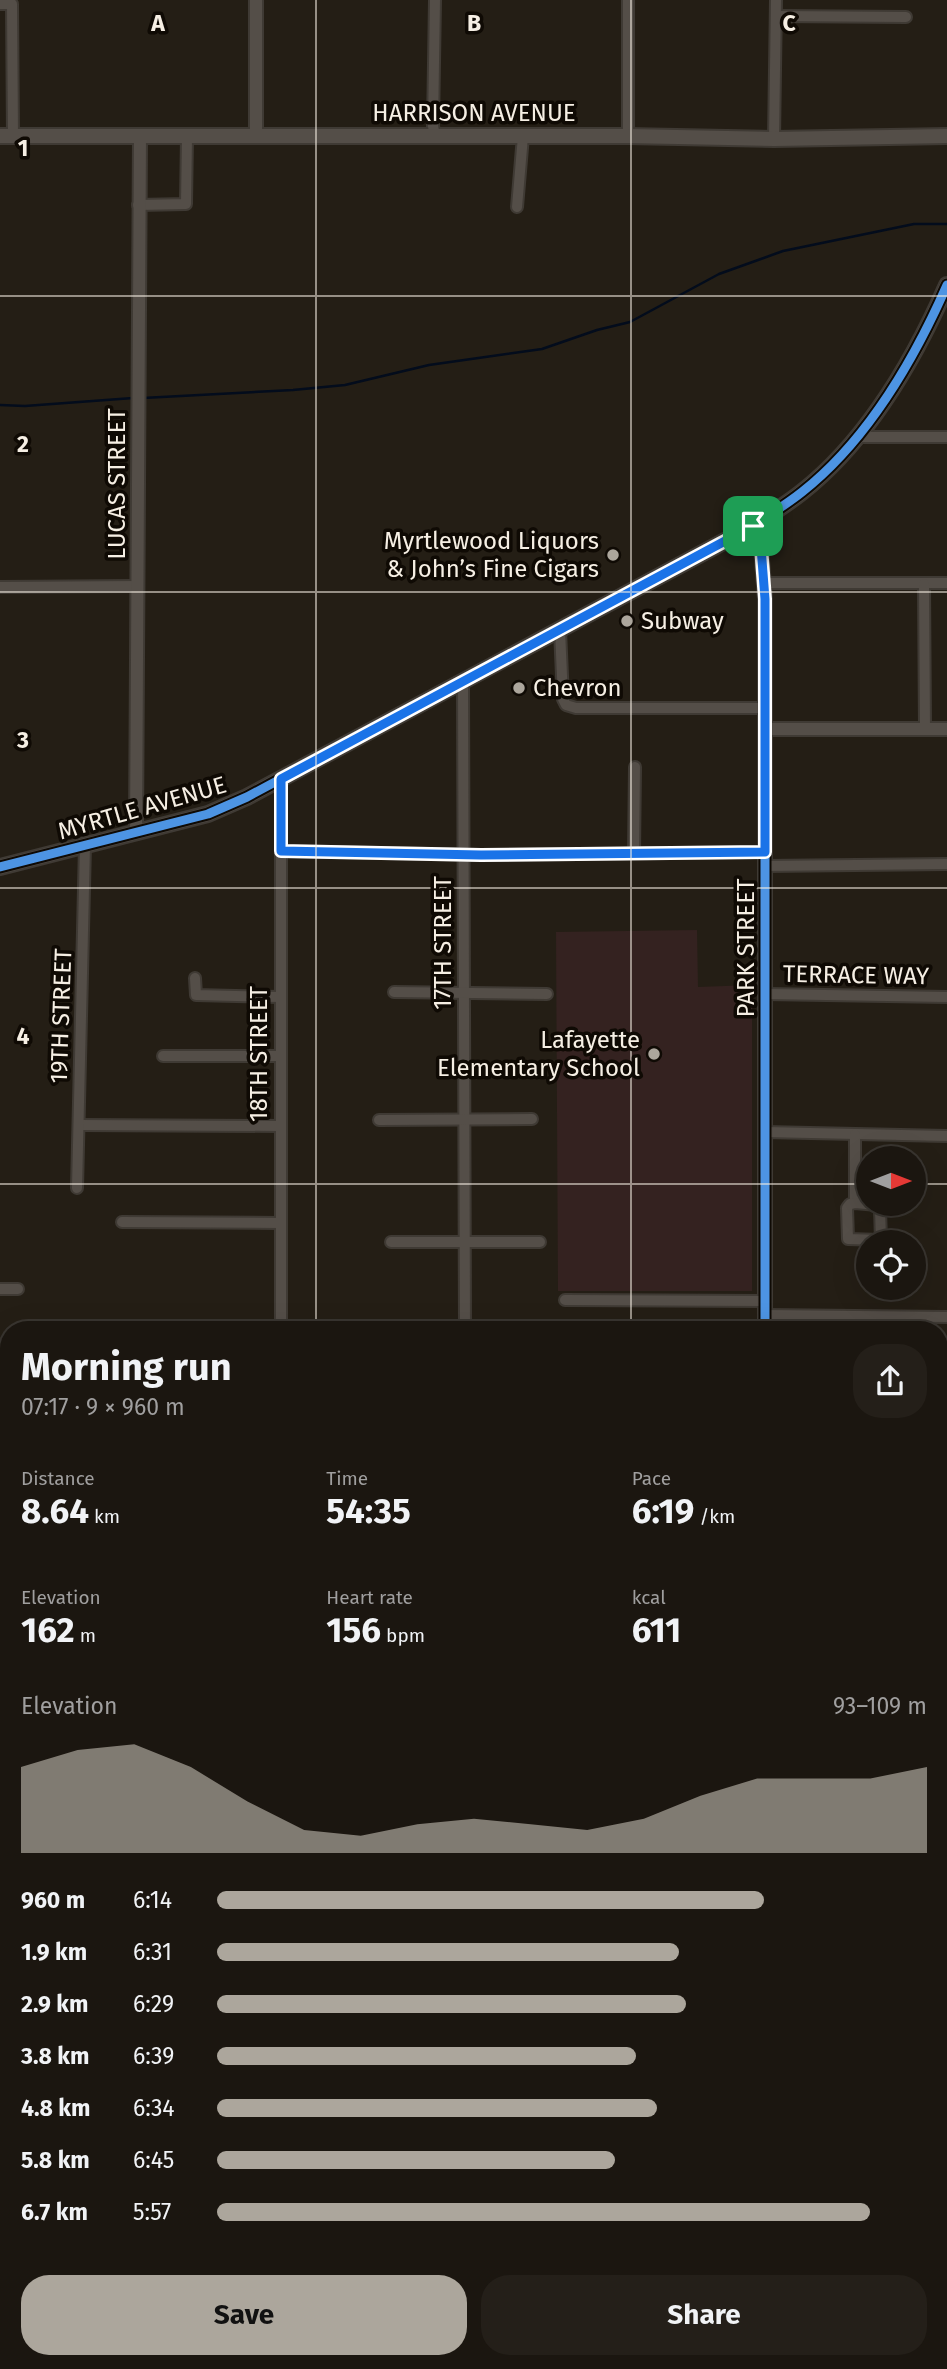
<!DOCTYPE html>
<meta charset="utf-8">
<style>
body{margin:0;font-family:"Fira Sans",sans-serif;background:#241f19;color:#f1f3f6;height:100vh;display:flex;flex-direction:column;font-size:26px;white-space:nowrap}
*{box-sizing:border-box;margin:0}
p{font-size:23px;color:#a09f9f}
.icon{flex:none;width:38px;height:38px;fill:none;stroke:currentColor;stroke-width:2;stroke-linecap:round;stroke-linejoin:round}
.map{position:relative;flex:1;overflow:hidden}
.details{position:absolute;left:0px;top:1321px;width:948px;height:1048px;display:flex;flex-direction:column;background:#1b1610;border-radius:28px 28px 0 0;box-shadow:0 7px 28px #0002,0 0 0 2px #393530}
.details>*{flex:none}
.needle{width:46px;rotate:90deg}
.buttons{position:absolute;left:856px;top:1146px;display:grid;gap:14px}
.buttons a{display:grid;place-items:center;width:70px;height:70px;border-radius:50%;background:#1b1610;box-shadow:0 7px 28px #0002,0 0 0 2px #393530;font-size:35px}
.pin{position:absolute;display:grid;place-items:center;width:60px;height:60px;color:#fff;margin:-30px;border-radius:14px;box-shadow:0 4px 10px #0006}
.round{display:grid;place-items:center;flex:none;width:74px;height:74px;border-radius:28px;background:#241f19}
.summary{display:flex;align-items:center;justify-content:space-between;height:119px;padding:0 21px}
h1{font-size:38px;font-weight:700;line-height:52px}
.metrics{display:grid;grid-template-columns:repeat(3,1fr);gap:10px;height:119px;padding:7px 21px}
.metrics div{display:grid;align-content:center}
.metrics b{font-size:35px;font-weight:700}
.metrics small{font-size:19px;font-weight:400}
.metrics p{font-size:19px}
.chart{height:196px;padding:14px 21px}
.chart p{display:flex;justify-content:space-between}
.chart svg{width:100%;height:126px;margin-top:7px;fill:#aca69c;opacity:.7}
.primary-button{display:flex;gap:14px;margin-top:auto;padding:14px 21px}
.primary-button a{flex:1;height:80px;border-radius:28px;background:#aca69c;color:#111;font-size:28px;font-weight:700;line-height:80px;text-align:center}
.primary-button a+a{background:#241f19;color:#f1f3f6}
ul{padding:0 21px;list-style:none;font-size:23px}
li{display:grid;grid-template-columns:112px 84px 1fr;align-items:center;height:52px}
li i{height:18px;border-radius:9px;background:#aca69c}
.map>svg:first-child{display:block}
</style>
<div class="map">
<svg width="947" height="2369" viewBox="0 0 947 2369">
<rect width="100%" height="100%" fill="#241e15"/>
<!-- education -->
<path fill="#342220" d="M697,930l1,57 54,-2v306h-194l-2,-359z"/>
<!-- green -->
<g fill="#233327">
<path d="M947,1559v206l-7,4 2,-207z"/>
<path d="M940,1895l7,3v26l-4,11 4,6v176l-7,-6z"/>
</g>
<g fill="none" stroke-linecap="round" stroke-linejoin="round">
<!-- stream -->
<g stroke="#030c1c" stroke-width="2.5">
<path d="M143,398l150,-8 52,-5 84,-20 113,-16 55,-19 33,-8 89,-48 64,-23 131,-27h33"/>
<path d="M0,405l25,1 108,-8"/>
</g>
<!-- minor casing -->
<g stroke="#3f3a34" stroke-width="14">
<g id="minor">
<path d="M435,0l-2,126 2,10"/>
<path d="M0,4h12l1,132"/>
<path d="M776,16l130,1"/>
<path d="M628,136v-136"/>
<path d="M774,139l2,-139"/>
<path d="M138,205l48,-1 1,-68"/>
<path d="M517,207l6,-71"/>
<path d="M857,437h90"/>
<path d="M764,583h183"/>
<path d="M924,584l1,145"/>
<path d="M0,587l138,-1"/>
<path d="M560,630l3,69 3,6 10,3h189"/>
<path d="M463,681l2,649"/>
<path d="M281,851l200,4 284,-3"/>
<path d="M634,853l1,-86"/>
<path d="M765,866l182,-2"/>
<path d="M195,978l1,17 84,2"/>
<path d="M394,992l153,2"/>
<path d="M765,994l182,3"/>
<path d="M163,1056h117"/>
<path d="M379,1120l153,-1"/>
<path d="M79,1125l201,1"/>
<path d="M765,1132l182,4"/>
<path d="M855,1134v69"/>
<path d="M77,1188l8,-343"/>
<path d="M855,1203l22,2 3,4 1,31 -33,-1 -1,-31 3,-4z"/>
<path d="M122,1222l158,1"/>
<path d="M391,1242h149"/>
<path d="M0,1289h18"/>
<path d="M565,1300l200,1"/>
<path d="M765,1315l182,2"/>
<path d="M281,1330v-551"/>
<path d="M0,1381l9,2"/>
<path d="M0,2065l9,5"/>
<path d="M774,2361v8"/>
</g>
</g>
<!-- tertiary casing -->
<g stroke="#3f3a34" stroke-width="16">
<g id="tertiary">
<path d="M256,136v-136"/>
<path d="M753,526l8,21 4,52v731"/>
<path d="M765,729h182"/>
<path d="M136,833l4,-697"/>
<path d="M0,1806h9"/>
</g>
</g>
<!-- secondary casing -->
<g stroke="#3f3a34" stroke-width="18">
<g id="secondary">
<path d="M0,136h628l146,3 173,-3"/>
<path d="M0,867l208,-53 39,-17 506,-271c16,-11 34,-22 49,-34 66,-52 112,-132 145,-207"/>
</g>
</g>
<!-- minor -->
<use href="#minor" stroke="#544e48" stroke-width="10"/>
<!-- tertiary -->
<use href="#tertiary" stroke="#544e48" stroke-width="12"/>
<!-- secondary -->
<use href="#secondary" stroke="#544e48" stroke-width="14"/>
<!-- cycleway casing -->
<g stroke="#0f0a04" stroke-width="13">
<g id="cycleway">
<path d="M753,526l8,21 4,52v731"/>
<path d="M0,867l208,-53 39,-17 506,-271c16,-11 34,-22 49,-34 66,-52 112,-132 145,-207"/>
</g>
</g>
<!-- cycleway -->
<use href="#cycleway" stroke="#4d94e3" stroke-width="9"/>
</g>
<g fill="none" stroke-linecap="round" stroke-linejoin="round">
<!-- route casing -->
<g stroke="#fff" stroke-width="14">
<path id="route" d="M753,526l8,21 4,52v253l-284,3 -200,-4v-72z"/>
</g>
<!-- route -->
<use href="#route" stroke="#1a73e8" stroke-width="9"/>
</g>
<!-- grid -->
<path fill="none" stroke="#f6efe4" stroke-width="2" stroke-opacity="0.55" d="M316,0v1330M631,0v1330M0,296h947M0,592h947M0,888h947M0,1184h868M914,1184h33M0,1481h9M940,1481h7M0,1777h9M940,1777h7M0,2073h9M940,2073h7M316,2361v8M631,2361v8"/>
<!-- markers -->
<g fill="#aca69c" stroke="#0f0a04" stroke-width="2.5">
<circle cx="613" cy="555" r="7"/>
<circle cx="627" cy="621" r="7"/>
<circle cx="519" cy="688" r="7"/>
<circle cx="654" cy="1054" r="7"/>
</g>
<g text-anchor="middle" stroke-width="7" stroke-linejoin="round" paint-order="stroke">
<!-- street labels -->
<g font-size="24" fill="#f6efe4" stroke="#0f0a04">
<text x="474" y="121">HARRISON AVENUE</text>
<text transform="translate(117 484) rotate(-90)" y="8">LUCAS STREET</text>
<text transform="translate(142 808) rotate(-16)" y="8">MYRTLE AVENUE</text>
<text transform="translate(443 943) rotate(-90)" y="8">17TH STREET</text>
<text transform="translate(746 948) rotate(-90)" y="8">PARK STREET</text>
<text transform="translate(856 975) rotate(1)" y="8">TERRACE WAY</text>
<text transform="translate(61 1016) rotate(-88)" y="8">19TH STREET</text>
<text transform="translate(259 1054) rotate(-90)" y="8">18TH STREET</text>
</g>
<!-- poi labels -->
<g font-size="24" fill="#f6efe4" stroke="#0f0a04" text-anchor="end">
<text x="599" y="549">Myrtlewood Liquors<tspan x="599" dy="28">&amp; John’s Fine Cigars</tspan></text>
<text x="641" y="629" text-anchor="start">Subway</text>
<text x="533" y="696" text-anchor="start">Chevron</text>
<text x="640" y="1048">Lafayette<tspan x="640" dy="28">Elementary School</tspan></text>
</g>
</g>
<g font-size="23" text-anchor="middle" font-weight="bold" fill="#f6efe4" stroke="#0f0a04" stroke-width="7" stroke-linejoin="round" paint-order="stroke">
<text x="158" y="31">A</text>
<text x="474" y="31">B</text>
<text x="789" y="31">C</text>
<text x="23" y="156">1</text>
<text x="23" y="452">2</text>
<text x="23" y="748">3</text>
<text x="23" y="1044">4</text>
</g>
</svg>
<div class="buttons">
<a><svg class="needle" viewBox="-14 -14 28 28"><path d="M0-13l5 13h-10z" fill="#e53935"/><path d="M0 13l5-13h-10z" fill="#a09f9f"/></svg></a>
<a><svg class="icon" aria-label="locate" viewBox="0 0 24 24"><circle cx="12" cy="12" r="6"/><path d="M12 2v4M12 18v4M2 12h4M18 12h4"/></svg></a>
</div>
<div class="pin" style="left:753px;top:526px;background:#1e9e55"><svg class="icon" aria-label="arrive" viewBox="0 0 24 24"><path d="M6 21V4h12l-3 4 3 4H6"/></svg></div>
<section class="details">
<div class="summary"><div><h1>Morning run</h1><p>07:17 · 9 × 960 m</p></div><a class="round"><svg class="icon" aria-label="share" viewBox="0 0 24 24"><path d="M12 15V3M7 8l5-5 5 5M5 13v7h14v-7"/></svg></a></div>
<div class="metrics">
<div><p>Distance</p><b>8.64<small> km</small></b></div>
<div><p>Time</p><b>54:35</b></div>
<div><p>Pace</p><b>6:19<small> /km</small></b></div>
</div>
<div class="metrics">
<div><p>Elevation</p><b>162<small> m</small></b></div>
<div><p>Heart rate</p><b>156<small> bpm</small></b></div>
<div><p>kcal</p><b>611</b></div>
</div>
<div class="chart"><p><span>Elevation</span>93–109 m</p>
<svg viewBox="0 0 160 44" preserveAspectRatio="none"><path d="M0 44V14L10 8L20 6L30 14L40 26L50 36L60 38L70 34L80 32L90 34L100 36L110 32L120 24L130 18L140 18L150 18L160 14V44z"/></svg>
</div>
<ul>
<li><b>960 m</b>6:14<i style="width:77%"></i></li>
<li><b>1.9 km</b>6:31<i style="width:65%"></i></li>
<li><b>2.9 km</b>6:29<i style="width:66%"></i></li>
<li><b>3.8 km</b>6:39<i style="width:59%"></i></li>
<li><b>4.8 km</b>6:34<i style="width:62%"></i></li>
<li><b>5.8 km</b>6:45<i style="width:56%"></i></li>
<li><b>6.7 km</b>5:57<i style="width:92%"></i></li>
</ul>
<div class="primary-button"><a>Save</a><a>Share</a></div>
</section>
</div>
